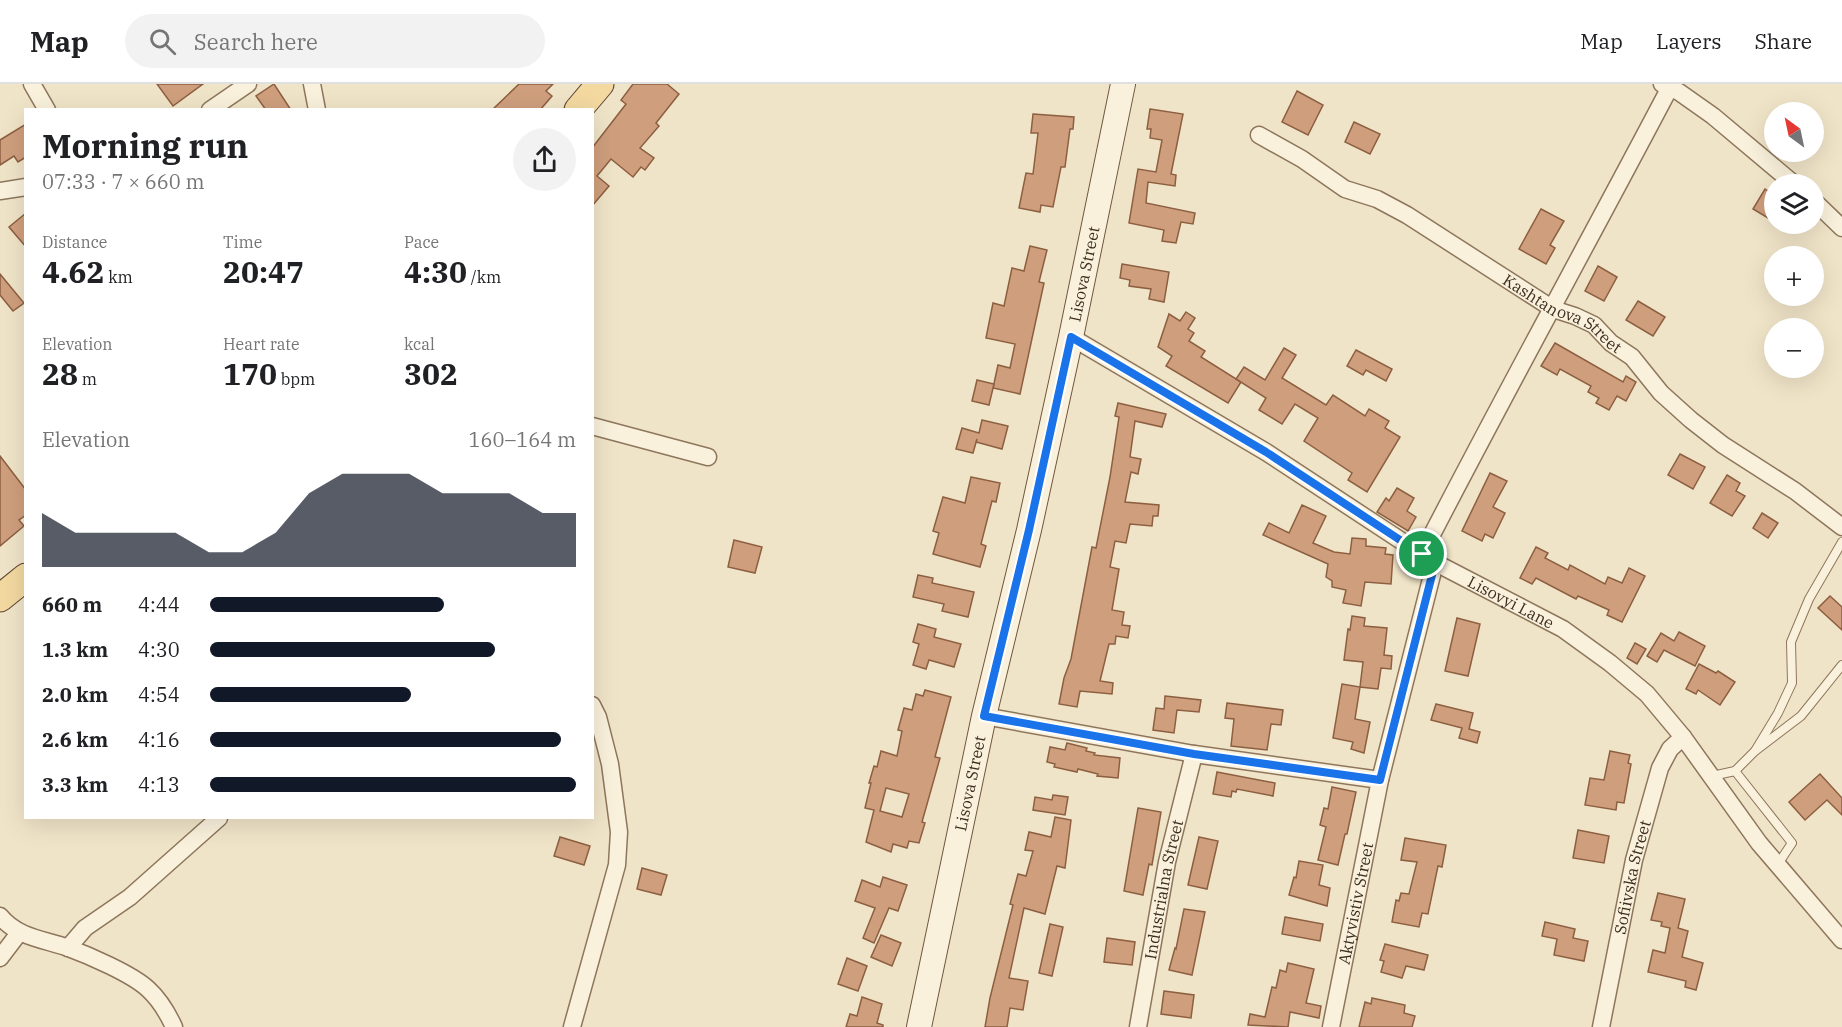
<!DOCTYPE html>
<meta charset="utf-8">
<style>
body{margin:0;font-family:"IBM Plex Serif",serif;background:#f2f2f2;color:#202124;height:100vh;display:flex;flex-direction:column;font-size:22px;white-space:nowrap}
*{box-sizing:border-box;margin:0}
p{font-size:20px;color:#757577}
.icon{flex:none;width:33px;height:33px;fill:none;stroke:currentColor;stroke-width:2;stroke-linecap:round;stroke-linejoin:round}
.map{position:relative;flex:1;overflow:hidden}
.panel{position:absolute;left:24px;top:24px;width:570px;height:711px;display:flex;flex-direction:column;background:#fff;border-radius:0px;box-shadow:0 6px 24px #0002}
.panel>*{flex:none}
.needle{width:39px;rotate:327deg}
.tools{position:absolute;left:1764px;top:18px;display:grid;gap:12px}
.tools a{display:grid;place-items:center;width:60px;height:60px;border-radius:50%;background:#fff;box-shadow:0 6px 24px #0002;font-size:30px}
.pin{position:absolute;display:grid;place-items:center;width:51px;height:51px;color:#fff;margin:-26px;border:3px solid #fff;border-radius:50%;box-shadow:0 2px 6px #0007}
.round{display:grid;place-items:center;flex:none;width:63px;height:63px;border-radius:32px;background:#f2f2f2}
.headline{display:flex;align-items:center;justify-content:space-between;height:102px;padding:0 18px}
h1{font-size:33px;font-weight:700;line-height:45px}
.stats{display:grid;grid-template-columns:repeat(3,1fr);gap:9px;height:102px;padding:6px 18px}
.stats div{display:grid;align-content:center}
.stats b{font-size:30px;font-weight:700}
.stats small{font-size:16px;font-weight:400}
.stats p{font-size:16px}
.chart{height:168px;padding:12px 18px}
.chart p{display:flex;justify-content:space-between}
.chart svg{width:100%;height:108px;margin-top:6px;fill:#111827;opacity:.7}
ul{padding:0 18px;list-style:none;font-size:20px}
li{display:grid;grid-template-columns:96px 72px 1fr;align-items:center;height:45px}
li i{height:15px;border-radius:8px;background:#111827}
header{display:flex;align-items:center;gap:36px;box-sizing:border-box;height:84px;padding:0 30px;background:#fff;border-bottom:2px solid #e0e0e0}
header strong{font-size:28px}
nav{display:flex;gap:33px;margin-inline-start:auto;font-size:21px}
.search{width:420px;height:54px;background:#f2f2f2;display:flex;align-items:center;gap:15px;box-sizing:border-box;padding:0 21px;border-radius:33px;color:#757577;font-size:22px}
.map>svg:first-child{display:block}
</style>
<header>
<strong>Map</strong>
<div class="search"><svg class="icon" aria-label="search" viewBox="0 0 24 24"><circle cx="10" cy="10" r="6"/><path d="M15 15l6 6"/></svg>Search here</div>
<nav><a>Map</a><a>Layers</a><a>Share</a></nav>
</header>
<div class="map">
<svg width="1842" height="943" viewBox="0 0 1842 943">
<rect width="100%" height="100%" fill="#f0e4c8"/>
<!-- building -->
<g fill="#cf9f7d" stroke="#8d5f41" stroke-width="1.5" fill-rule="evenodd">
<path d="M157,0h46l-30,22z"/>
<path d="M274,0l17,26h-25l-10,-14z"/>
<path d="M519,0h34l-7,7 6,5 -12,14h-48z"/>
<path d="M633,0h34l12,10 -23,29 3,3 -19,22 14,10 -9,12 -4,-3 -8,10 -22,-18 -14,17 12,10 -17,20v-58l34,-44 -5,-4z"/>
<path d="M1297,7l26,14 -15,30 -26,-13z"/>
<path d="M1150,25l33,5 -12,60 5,1 -1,11 -27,-4 -2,21 49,10 -2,11 -12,-2 -5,21 -14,-2 2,-11 -35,-7 9,-54 18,3 6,-32 -12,-2 1,-9h-4z"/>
<path d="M1033,30l41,3 -1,12h-3l-5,38h-4l-8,40 -12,-2 -1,7 -21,-4 7,-35 7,1 5,-41h-7z"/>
<path d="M1354,38l26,12 -10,20 -25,-12z"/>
<path d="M26,40v33l-8,5 -4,-6 -14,9v-25z"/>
<path d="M1765,105l9,6v12l-6,11 -15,-9z"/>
<path d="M1541,125l23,12 -14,24 5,3 -9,16 -27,-15z"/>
<path d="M26,129v34l-17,-20z"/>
<path d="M1030,162l17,4 -8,32 5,1 -24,111 -27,-6 5,-23 12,3 5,-24 -29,-6 7,-35 11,3 8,-38 12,3z"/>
<path d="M1122,180l47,8 -5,30 -15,-3 2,-10 -22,-3 1,-6 -10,-2z"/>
<path d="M1598,182l19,11 -13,24 -19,-10z"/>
<path d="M0,190l24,29 -11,8 -13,-16z"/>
<path d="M1638,217l27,16 -12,19 -27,-16z"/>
<path d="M1186,228l9,6 -7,11 6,4 -5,8 16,10 -4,6 40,25 -13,21 -62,-37 6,-10 -14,-9 11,-33 11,7z"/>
<path d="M1555,259l68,39 3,-6 10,6 -10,19 -9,-5 -8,14 -13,-7 3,-5 -11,-6 3,-6 -31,-17 -3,6 -16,-9z"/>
<path d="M1284,264l12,7 -14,23 44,27 7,-10 32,21 4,-7 20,12 -4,7 15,9 -33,55 -19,-12 4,-7 -48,-32 14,-23 -23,-14 -13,20 -23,-14 7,-12 -30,-19 8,-12 21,13z"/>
<path d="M1356,266l36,19 -6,12 -20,-11 -3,5 -16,-9z"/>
<path d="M977,296l17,4 -5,21 -17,-4z"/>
<path d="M1118,319l48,11 -4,13 -27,-6 -5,36 11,2 -3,15 -7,-2 -6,30 34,3 -1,11h-5l-1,10 -22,-2 -4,19 -11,-2 -5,26 9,2 -7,41 12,2 -2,13 8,1 -2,12 -12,-2 -1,8h-6l-9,37 13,2 -1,11 -32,-3 -3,16 -18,-3 5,-26 7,-19 21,-112 4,1 14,-71 9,-60 -4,-1z"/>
<path d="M982,336l26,6 -6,23 -26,-7 1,-3 -4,14 -17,-4 6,-21 17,5z"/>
<path d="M1680,370l25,13 -12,22 -25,-14z"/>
<path d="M0,372l26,34v25l-7,5 5,6 -24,20z"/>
<path d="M1490,389l17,8 -14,26 12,6 -12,25 -8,-4 -3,7 -20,-10z"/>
<path d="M1727,391l13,8 -4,8 9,5 -13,20 -22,-13z"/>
<path d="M971,393l29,6 -4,19 -4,-1 -11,43 5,2 -6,21 -47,-13 6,-21 -6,-2 10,-34 22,6z"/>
<path d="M1397,404l17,10 -7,13 9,6 -8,14 -31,-19 9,-14 3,3z"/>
<path d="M1302,421l24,11 -13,27 21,9 16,2 2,-16 14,1v7l20,2 -1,6 8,1 -2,29 -26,-2 -4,24 -18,-3 3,-13 -14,-3v-6l-6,-4 2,-13 -65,-29 6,-12 20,10z"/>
<path d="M1762,429l16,10 -10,15 -15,-10z"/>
<path d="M734,456l28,7 -7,26 -27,-6z"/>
<path d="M1536,463l12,6 -3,5 23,12 2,-5 35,19 3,-7 14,6 7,-15 16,8 -23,46 -15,-7 2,-5 -31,-14 -2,3 -40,-21 -4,6 -12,-6z"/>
<path d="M918,491l15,3 -1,5 42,9 -6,25 -26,-6 2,-7 -31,-7z"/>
<path d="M1830,512l12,11v23l-24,-22z"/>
<path d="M1352,532l13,2 -1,8 23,2 -3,27 8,1 -1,13 -10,-1 -3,21 -18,-2 3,-25 -19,-2 4,-31 2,1z"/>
<path d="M1457,534l23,6 -12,52 -23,-5z"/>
<path d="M918,540l18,5 -2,8 27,7 -7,23 -25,-7 -3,9 -13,-4 6,-21 -6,-2z"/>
<path d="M1679,548l26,14 -10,20 -31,-16 -7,12 -10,-6 14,-23 13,8z"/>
<path d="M1635,559l11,6 -9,15 -10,-6z"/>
<path d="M1699,580l17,9 2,-2 17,11 -15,23 -22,-15 -2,4 -10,-5z"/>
<path d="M1342,600l18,3 -5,32 15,3 -6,31 -13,-4 2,-7 -20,-4z"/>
<path d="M925,606l26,7 -16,60 5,1 -18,64 3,1 -6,20 -10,-2 -2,7 -14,-4 -2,8 -25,-10 8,-32 -9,-2 6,-25h-2l5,-17 3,1 4,-16 16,5 5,-25 -4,-1 6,-22 8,2 4,-16 7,2zM886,704l23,6 -7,23 -22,-6z"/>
<path d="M1165,612l36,4 -2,12 -22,-2 -3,23 -21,-3 3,-22 8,1z"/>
<path d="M1227,619l56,7 -2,15 -10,-1 -4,26 -36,-4 3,-27 -9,-1z"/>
<path d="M1436,620l37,9 -4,16 11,3 -3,11 -18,-5 3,-10 -31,-8z"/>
<path d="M1067,659l20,5 -1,3 9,2 -1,2 26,3 -2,20 -21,-2 1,-2 -20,-5 -1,3 -23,-5 1,-3 -8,-2 3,-15 15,3z"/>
<path d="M1610,667l20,4 -2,8 3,1 -7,39 -7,-1 -1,8 -31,-5 5,-27 14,2z"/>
<path d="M1217,688l58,11 -2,13 -36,-7 -1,3 -4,-1 -1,6 -18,-3z"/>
<path d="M1820,690l22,24v17l-15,-15 -22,20 -16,-18z"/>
<path d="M1332,703l24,5 -9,42h-2l-7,31 -20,-5 8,-33 -6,-2 4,-17 4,1z"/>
<path d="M1053,711l15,2 -3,18 -32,-5 2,-13 17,3z"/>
<path d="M1138,724l23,4 -9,53 -3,-1 -6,31 -19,-4z"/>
<path d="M1055,733l16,3 -6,48 -8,-2 -12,48 -21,-6 -15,70 19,3 -5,29 -13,-2 -3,19h-22l5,-29 23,-93 -3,-1 8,-30 8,2 7,-25 -8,-1 4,-18 22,5z"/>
<path d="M1578,746l31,6 -5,27 -31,-5z"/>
<path d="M560,753l30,9 -6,19 -30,-9z"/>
<path d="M1199,753l19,4 -11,48 -19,-4z"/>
<path d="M1405,754l41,7 -4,22 -4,-1 -10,48 -6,-1 -3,14 -27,-5 4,-22 3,1 2,-8 8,1 8,-32 -16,-2z"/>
<path d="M1299,777l24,4 -4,20 11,3 -3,18 -38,-11 5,-18 2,1z"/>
<path d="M642,784l25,7 -6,20 -24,-6z"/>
<path d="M883,793l24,8 -9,26 -9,-3 -15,35 -11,-5 12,-30 -20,-7 7,-21 18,7z"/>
<path d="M1658,809l27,6 -7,29 10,3 -6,26 21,6 -7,27 -11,-3 1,-6 -38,-9 5,-22 12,3 5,-25 -9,-2 1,-4 -11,-2z"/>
<path d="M1184,825l21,3 -13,63 -23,-5 6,-22 1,1z"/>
<path d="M1285,833l38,7 -3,17 -38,-7z"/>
<path d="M1545,838l30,7 -2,9 15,3 -4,20 -30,-6 3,-16 -15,-3z"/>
<path d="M1050,840l13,3 -11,49 -13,-3z"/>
<path d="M881,851l20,8 -9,23 -21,-9z"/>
<path d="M1107,854l28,4 -3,23 -28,-3z"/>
<path d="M1385,860l43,11 -4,15 -18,-4 -4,12 -21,-6 3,-11 -4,-1z"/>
<path d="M847,874l20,8 -9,25 -20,-7z"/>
<path d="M1288,879l26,6 -8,34 15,3 -2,12 -29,-6 -2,15 -40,-2 2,-11 15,3 7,-30 4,1 4,-18 6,2z"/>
<path d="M1164,907l30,4 -3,23 -30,-4z"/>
<path d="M862,913l20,7 -5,19 6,2v2h-37l4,-13 7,2z"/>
<path d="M1372,914l33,7 -1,8 11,3 -3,11h-53l6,-25 6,2z"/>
</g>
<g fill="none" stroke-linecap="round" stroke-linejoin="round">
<!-- lane casing -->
<g stroke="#8d765c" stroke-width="10">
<g id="lane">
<path d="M1755,667l23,-38 14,-30 -1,-41 18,-43 33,-57"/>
<path d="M1735,687l57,72 -14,21"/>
<path d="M1712,692l23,-5 20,-20 46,-35 41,-51"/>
</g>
</g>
<!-- street casing -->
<g stroke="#8d765c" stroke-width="19">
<g id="street">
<path d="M32,0l15,26"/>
<path d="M312,0l5,26"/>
<path d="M1662,0l17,8 34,24 81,68"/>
<path d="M210,26l38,-26"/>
<path id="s1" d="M1259,51l43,24 43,30 32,10 30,16 146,94 22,7 19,9 17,18 21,14 29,36 30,27 32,25 72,46 47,36"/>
<path d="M0,107l26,-4"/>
<path d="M1814,117l28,27"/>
<path id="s2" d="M1071,253l195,115 166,109 131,68 47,34 37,31 36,43 76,106 83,97"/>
<path d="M592,342l116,31"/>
<path d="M1422,470c80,-156 165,-309 247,-465"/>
<path d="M984,632l210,38 186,26"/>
<path d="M0,832c17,21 42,23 66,31 22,8 66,27 82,42 11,10 20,25 26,38"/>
<path d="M68,864l17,-20 45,-31 89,-79"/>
<path d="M0,874l19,-25"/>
<path d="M572,943l45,-162 2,-33 -9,-68 -12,-47 -6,-12"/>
<path id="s3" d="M1138,943l29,-165 27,-108"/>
<path id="s4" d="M1331,943l49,-247 52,-205v-14"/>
<path id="s5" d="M1601,943l33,-167 26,-92 10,-19 13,-12"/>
</g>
</g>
<!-- secondary casing -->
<g stroke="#6f573f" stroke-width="26">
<g id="secondary">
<path id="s6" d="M919,943l65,-311 45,-186 42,-193 52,-253"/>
</g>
</g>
<!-- primary casing -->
<g stroke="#5b4430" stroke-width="29">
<g id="primary">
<path d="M578,26l22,-26"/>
<path d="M0,514l26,-21"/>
</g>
</g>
<!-- lane -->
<use href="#lane" stroke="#faf1dc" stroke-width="8"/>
<!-- street -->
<use href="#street" stroke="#faf1dc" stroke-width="16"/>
<!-- secondary -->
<use href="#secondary" stroke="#faf1dc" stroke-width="24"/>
<!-- primary -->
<use href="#primary" stroke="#f3d9a0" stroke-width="27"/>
</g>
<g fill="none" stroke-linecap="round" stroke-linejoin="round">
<!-- route casing -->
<g stroke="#fff" stroke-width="12">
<path id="route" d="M1071,253l195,115 166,109v14l-52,205 -186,-26 -210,-38 45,-186z"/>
</g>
<!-- route -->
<use href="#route" stroke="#1a73e8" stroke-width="8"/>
</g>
<g text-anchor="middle" stroke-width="4.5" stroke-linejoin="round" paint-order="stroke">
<!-- street labels -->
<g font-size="16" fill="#3d2e20" stroke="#f7eed8">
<text dy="6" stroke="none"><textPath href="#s6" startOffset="771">Lisova Street</textPath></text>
<text dy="6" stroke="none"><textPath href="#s1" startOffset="354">Kashtanova Street</textPath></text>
<text dy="6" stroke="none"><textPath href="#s2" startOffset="514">Lisovyi Lane</textPath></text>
<text dy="6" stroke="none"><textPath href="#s6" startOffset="249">Lisova Street</textPath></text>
<text dy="6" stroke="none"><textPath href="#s5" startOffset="153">Sofiivska Street</textPath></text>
<text dy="6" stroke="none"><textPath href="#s3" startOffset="140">Industrialna Street</textPath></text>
<text dy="6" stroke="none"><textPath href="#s4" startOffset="126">Aktyvistiv Street</textPath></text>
</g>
</g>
</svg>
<div class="tools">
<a><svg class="needle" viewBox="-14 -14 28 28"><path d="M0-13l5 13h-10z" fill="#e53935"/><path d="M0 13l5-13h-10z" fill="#757577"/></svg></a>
<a><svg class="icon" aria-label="layers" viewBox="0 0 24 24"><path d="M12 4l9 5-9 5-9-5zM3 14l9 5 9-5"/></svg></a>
<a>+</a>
<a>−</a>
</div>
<div class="pin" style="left:1422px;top:470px;background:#1e9e55"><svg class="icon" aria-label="arrive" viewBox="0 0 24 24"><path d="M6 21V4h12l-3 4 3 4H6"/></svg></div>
<section class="panel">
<div class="headline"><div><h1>Morning run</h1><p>07:33 · 7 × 660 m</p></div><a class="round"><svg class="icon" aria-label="share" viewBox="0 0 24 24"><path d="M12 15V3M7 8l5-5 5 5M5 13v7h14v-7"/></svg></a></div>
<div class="stats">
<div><p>Distance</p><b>4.62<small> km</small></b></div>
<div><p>Time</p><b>20:47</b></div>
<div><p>Pace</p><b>4:30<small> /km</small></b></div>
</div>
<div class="stats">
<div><p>Elevation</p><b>28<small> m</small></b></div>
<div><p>Heart rate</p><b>170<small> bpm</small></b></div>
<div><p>kcal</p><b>302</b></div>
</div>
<div class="chart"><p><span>Elevation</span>160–164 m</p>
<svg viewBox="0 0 160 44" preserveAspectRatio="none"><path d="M0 44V22L10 30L20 30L30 30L40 30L50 38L60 38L70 30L80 14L90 6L100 6L110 6L120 14L130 14L140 14L150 22L160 22V44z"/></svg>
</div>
<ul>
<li><b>660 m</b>4:44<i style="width:64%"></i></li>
<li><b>1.3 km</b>4:30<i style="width:78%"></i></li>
<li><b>2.0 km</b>4:54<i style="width:55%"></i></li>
<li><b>2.6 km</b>4:16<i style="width:96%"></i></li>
<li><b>3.3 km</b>4:13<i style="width:100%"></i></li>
</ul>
</section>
</div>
